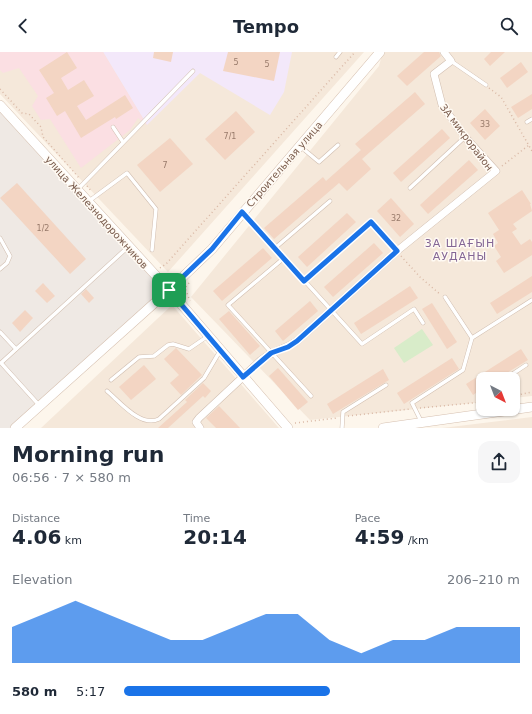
<!DOCTYPE html>
<meta charset="utf-8">
<style>
body{margin:0;font-family:"DejaVu Sans",sans-serif;background:#f6f6f7;color:#1f2937;height:100vh;display:flex;flex-direction:column;font-size:15px;white-space:nowrap}
*{box-sizing:border-box;margin:0}
p{font-size:13px;color:#747a83}
.icon{flex:none;width:22px;height:22px;fill:none;stroke:currentColor;stroke-width:2;stroke-linecap:round;stroke-linejoin:round}
.map{position:relative;height:376px;overflow:hidden}
.sheet{display:flex;flex-direction:column;background:#fff;flex:1}
.sheet>*{flex:none}
.needle{width:26px;rotate:138deg}
.controls{position:absolute;left:476px;top:320px;display:grid;gap:8px}
.controls a{display:grid;place-items:center;width:44px;height:44px;border-radius:8px;background:#fff;box-shadow:0 1px 3px #0004;font-size:20px}
.pin{position:absolute;display:grid;place-items:center;width:34px;height:34px;color:#fff;margin:-17px;border-radius:8px;box-shadow:0 2px 6px #0006}
.round{display:grid;place-items:center;flex:none;width:42px;height:42px;border-radius:12px;background:#f6f6f7}
.overview{display:flex;align-items:center;justify-content:space-between;height:68px;padding:0 12px}
h1{font-size:22px;font-weight:600;line-height:30px}
.metrics{display:grid;grid-template-columns:repeat(3,1fr);gap:6px;height:68px;padding:4px 12px}
.metrics div{display:grid;align-content:center}
.metrics b{font-size:20px;font-weight:600}
.metrics small{font-size:11px;font-weight:400}
.metrics p{font-size:11px}
.chart{height:112px;padding:8px 12px}
.chart p{display:flex;justify-content:space-between}
.chart svg{width:100%;height:72px;margin-top:4px;fill:#1a73e8;opacity:.7}
ul{padding:0 12px;list-style:none;font-size:13px}
li{display:grid;grid-template-columns:64px 48px 1fr;align-items:center;height:30px}
li i{height:10px;border-radius:5px;background:#1a73e8}
header{display:flex;justify-content:space-between;align-items:center;height:52px;padding:0 12px;background:#fff;font-size:18px;font-weight:600}
.map>svg:first-child{display:block}
</style>
<header><svg class="icon" aria-label="back" viewBox="0 0 24 24"><path d="M15 5l-7 7 7 7"/></svg>Tempo<svg class="icon" aria-label="search" viewBox="0 0 24 24"><circle cx="10" cy="10" r="6"/><path d="M15 15l6 6"/></svg></header>
<div class="map">
<svg width="532" height="376" viewBox="0 0 532 376">
<rect width="100%" height="100%" fill="#fdf6ec"/>
<!-- residential -->
<g fill="#f5e8da">
<path d="M0,0h364l-196,220 -168,-178z"/>
<path d="M385,0h147v344l-19,2v-19h-30v23l-173,18 -119,-123 188,-231 3,-11z"/>
<path d="M172,253l107,123h-238z"/>
<path d="M532,365v11h-90z"/>
</g>
<!-- industrial -->
<path fill="#efe9e4" d="M0,52l169,186 -154,138h-15z"/>
<!-- education -->
<path fill="#f3e8fa" d="M103,0h189l-8,40 -14,23 -70,-42 -53,52z"/>
<!-- medical -->
<path fill="#fbdfe3" d="M0,0h103l44,73 -9,-7 -8,12 -49,38 -31,-49 -9,1 -9,-14 6,-10 -19,-28 -16,5 -3,-3z"/>
<!-- green -->
<path fill="#d8ecc9" d="M422,277l11,16 -29,18 -10,-15z"/>
<!-- building -->
<g fill="#f3d5c3">
<path d="M67,0l10,16 -16,10 7,12 16,-10 10,16 -17,10 9,14 39,-25 8,13 -17,11 -1,-2 -34,21 -16,-27 -8,5 -11,-18 8,-5 -15,-23z"/>
<path d="M154,0h19l-2,10 -18,-4z"/>
<path d="M228,0h52l-6,29 -51,-10z"/>
<path d="M424,0h15l2,4 -34,30 -10,-10z"/>
<path d="M491,0h14l-15,14 -6,-7z"/>
<path d="M521,10l7,10 -21,16 -7,-10z"/>
<path d="M415,40l10,12 -63,55 9,10 -24,22 -8,-8 -65,56 -10,-11 59,-51 3,4 35,-31 -6,-6z"/>
<path d="M532,42v15l-14,9 -7,-11z"/>
<path d="M485,57l15,17 -15,14 -15,-17z"/>
<path d="M236,59l19,21 -30,28 -20,-21z"/>
<path d="M442,77l8,9 -49,44 -8,-9z"/>
<path d="M170,86l23,26 -33,28 -23,-27z"/>
<path d="M469,108l9,10 -50,44 -8,-9z"/>
<path d="M17,131l69,76 -16,15 -70,-76z"/>
<path d="M522,138l9,14h-1l2,7 -19,13 4,5 -5,3 9,13 9,-6 2,3v13l-28,18 -8,-12 5,-4 -7,-11 4,-3 -5,-9 6,-4 -11,-17z"/>
<path d="M391,146l23,26 -14,13 -23,-26z"/>
<path d="M347,161l9,9 -49,45 -9,-10z"/>
<path d="M374,191l9,10 -50,44 -9,-10z"/>
<path d="M263,196l9,10 -50,43 -9,-10z"/>
<path d="M532,224v16l-35,22 -7,-11z"/>
<path d="M43,231l12,13 -8,7 -12,-12z"/>
<path d="M410,234l8,12 -57,36 -7,-11z"/>
<path d="M86,237l8,9 -5,5 -8,-9z"/>
<path d="M310,249l8,10 -35,30 -8,-10z"/>
<path d="M432,251l25,39 -10,7 -25,-40z"/>
<path d="M25,258l8,8 -13,14 -8,-9z"/>
<path d="M229,259l31,35 -10,9 -31,-36z"/>
<path d="M176,296l26,27 -21,20 -11,-12 9,-8 -15,-16z"/>
<path d="M521,297l7,11 -31,19h-14v9l-10,7 -7,-11z"/>
<path d="M452,306l7,11 -55,35 -7,-11z"/>
<path d="M144,313l12,14 -25,21 -12,-13z"/>
<path d="M278,316l30,34 -10,8 -29,-34z"/>
<path d="M383,317l6,11 -56,34 -6,-10z"/>
<path d="M203,331l8,8 -6,7 -2,-2 -35,32h-10l29,-26 -2,-2z"/>
<path d="M219,354l21,22h-24l-10,-10z"/>
</g>
<g fill="none" stroke-linecap="round" stroke-linejoin="round">
<!-- lane casing -->
<g stroke="#d1beb0" stroke-width="4.5">
<g id="lane">
<path d="M336,5l4,-5"/>
<path d="M451,9l35,24"/>
<path d="M527,70l5,-3"/>
<path d="M113,75l10,15"/>
<path d="M301,95l18,15 19,-17"/>
<path d="M410,136l55,-51"/>
<path d="M78,137l115,-118"/>
<path d="M89,149l38,-28 29,36 -4,41"/>
<path d="M243,161l119,131 52,-35 9,14"/>
<path d="M0,186l10,18 -3,7 -7,6"/>
<path d="M275,196l55,-47"/>
<path d="M284,206l-56,47 83,91"/>
<path d="M304,229l67,-59 26,29"/>
<path d="M445,245l27,41"/>
<path d="M0,280l16,17"/>
<path d="M2,310l126,-115"/>
<path d="M1,311l38,42"/>
<path d="M505,327l21,-14"/>
<path d="M111,328l28,-23 15,-1 14,-11 5,-1 16,5 19,-13"/>
<path d="M107,339c13,11 34,37 52,28l45,-41 16,-27"/>
<path d="M483,341v1"/>
<path d="M421,369l-9,-18 51,-33 9,-32 60,-38"/>
<path d="M342,376l1,-16 43,-27"/>
</g>
</g>
<!-- street casing -->
<g stroke="#d1beb0" stroke-width="8">
<path id="street" d="M200,376l-4,-6 3,-4 62,-58c11,-9 24,-11 36,-19l100,-90 99,-80 -31,-34 -23,-32 -8,-31 17,-13 -7,-9"/>
</g>
<!-- secondary casing -->
<g stroke="#d6c0b0" stroke-width="10">
<g id="secondary">
<path d="M0,53l169,185 119,138"/>
<path d="M15,376l154,-138 43,-41 168,-197"/>
<path d="M383,376l149,-21"/>
</g>
</g>
<!-- path -->
<g stroke="#d9b8a5" stroke-width="1.5" stroke-dasharray="1 3" stroke-linecap="butt">
<path d="M489,36l12,9 31,54"/>
<path d="M0,37l22,24 7,1 12,13 2,10 37,42"/>
<path d="M502,114l27,-21"/>
<path d="M87,134l5,6"/>
<path d="M401,204l19,21 21,18"/>
<path d="M160,216l6,-4 189,-212"/>
<path d="M189,231l-4,5 5,13"/>
<path d="M513,344l19,-4"/>
<path d="M420,356l63,-6"/>
<path d="M348,364l62,-7"/>
<path d="M295,371l42,-5"/>
</g>
<!-- lane -->
<use href="#lane" stroke="#fff" stroke-width="3.5"/>
<!-- street -->
<use href="#street" stroke="#fff" stroke-width="7"/>
<!-- secondary -->
<use href="#secondary" stroke="#fff" stroke-width="9"/>
</g>
<g fill="none" stroke-linecap="round" stroke-linejoin="round">
<!-- route casing -->
<g stroke="#fff" stroke-width="8">
<path id="route" d="M242,160l62,69 67,-59 26,29 -100,90 -9,6 -17,6 -28,24 -74,-87 43,-41z"/>
</g>
<!-- route -->
<use href="#route" stroke="#1a73e8" stroke-width="5"/>
</g>
<g text-anchor="middle" stroke-width="3" stroke-linejoin="round" paint-order="stroke">
<!-- number labels -->
<g font-size="8" fill="#987a6a">
<text x="236" y="13">5</text>
<text x="267" y="15">5</text>
<text x="485" y="75">33</text>
<text x="230" y="87">7/1</text>
<text x="165" y="116">7</text>
<text x="396" y="169">32</text>
<text x="43" y="179">1/2</text>
</g>
<!-- street labels -->
<g font-size="10" fill="#7a5c4d" stroke="#fffaf3">
<text transform="translate(467 85) rotate(53)" y="4">3А микрорайон</text>
<text transform="translate(284 112) rotate(-49)" y="4">Строительная улица</text>
<text transform="translate(97 160) rotate(48)" y="4">улица Железнодорожников</text>
</g>
<!-- neighbourhood labels -->
<g font-size="11" letter-spacing="1" fill="#846695" stroke="#fffaf3">
<text x="460" y="195">3А ШАҒЫН<tspan x="460" dy="13">АУДАНЫ</tspan></text>
</g>
</g>
</svg>
<div class="controls">
<a><svg class="needle" viewBox="-14 -14 28 28"><path d="M0-13l5 13h-10z" fill="#e53935"/><path d="M0 13l5-13h-10z" fill="#747a83"/></svg></a>
</div>
<div class="pin" style="left:169px;top:238px;background:#1e9e55"><svg class="icon" aria-label="arrive" viewBox="0 0 24 24"><path d="M6 21V4h12l-3 4 3 4H6"/></svg></div>
</div>
<section class="sheet">
<div class="overview"><div><h1>Morning run</h1><p>06:56 · 7 × 580 m</p></div><a class="round"><svg class="icon" aria-label="share" viewBox="0 0 24 24"><path d="M12 15V3M7 8l5-5 5 5M5 13v7h14v-7"/></svg></a></div>
<div class="metrics">
<div><p>Distance</p><b>4.06<small> km</small></b></div>
<div><p>Time</p><b>20:14</b></div>
<div><p>Pace</p><b>4:59<small> /km</small></b></div>
</div>
<div class="chart"><p><span>Elevation</span>206–210 m</p>
<svg viewBox="0 0 160 44" preserveAspectRatio="none"><path d="M0 44V22L10 14L20 6L30 14L40 22L50 30L60 30L70 22L80 14L90 14L100 30L110 38L120 30L130 30L140 22L150 22L160 22V44z"/></svg>
</div>
<ul>
<li><b>580 m</b>5:17<i style="width:52%"></i></li>
</ul>
</section>
